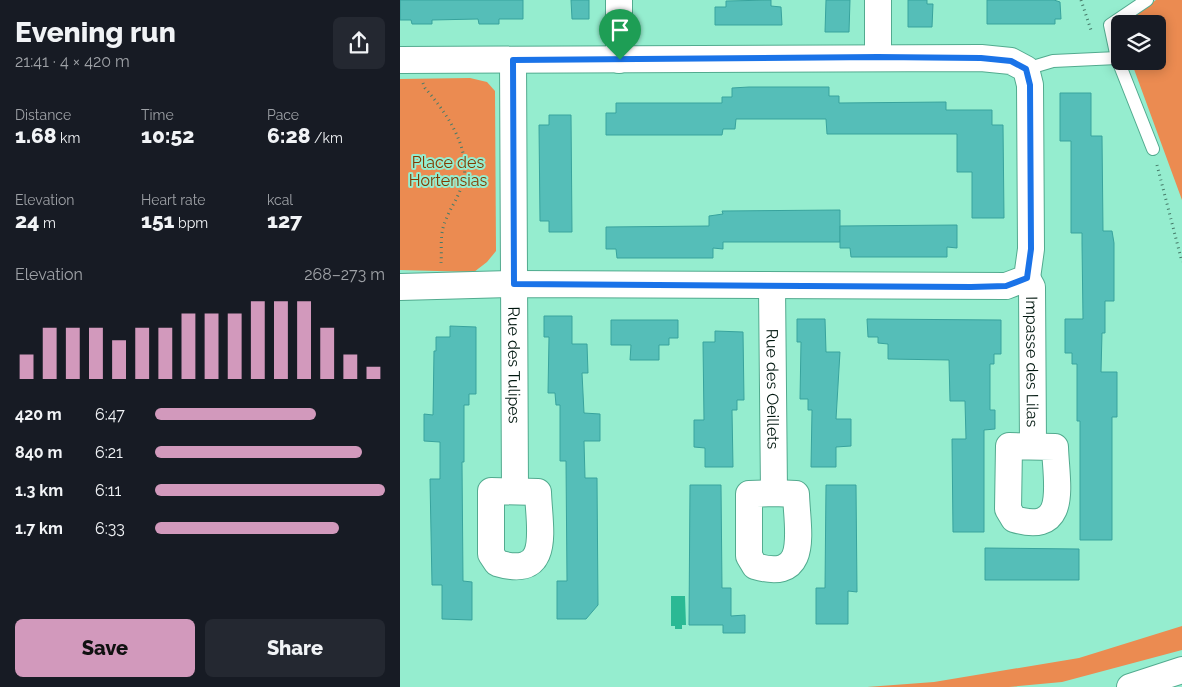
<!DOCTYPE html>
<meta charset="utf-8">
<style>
body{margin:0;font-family:Raleway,sans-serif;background:#242831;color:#f1f3f6;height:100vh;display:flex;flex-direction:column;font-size:19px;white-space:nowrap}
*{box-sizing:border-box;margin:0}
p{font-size:16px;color:#9ea1a6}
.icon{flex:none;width:28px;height:28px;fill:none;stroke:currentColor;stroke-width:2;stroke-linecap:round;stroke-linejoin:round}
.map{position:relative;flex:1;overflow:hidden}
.side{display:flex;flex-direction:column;background:#171b24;width:400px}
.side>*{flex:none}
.controls{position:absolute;left:711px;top:15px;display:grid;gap:10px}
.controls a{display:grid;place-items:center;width:55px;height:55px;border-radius:8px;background:#171b24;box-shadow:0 2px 12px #0003;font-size:25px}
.pin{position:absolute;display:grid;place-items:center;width:42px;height:42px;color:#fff;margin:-51px -21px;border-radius:50% 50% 50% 0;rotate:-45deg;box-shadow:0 0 5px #0007}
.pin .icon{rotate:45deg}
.round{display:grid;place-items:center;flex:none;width:52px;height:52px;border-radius:8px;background:#242831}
.summary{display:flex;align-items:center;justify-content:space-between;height:85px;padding:0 15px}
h1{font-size:28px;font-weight:800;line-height:38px}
.metrics{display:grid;grid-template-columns:repeat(3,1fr);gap:8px;height:85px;padding:5px 15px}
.metrics div{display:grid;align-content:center}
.metrics b{font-size:21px;font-weight:800}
.metrics small{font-size:14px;font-weight:400}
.metrics p{font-size:14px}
.chart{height:140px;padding:10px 15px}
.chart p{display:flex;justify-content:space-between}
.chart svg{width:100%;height:90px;margin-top:5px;stroke:#d299bc;stroke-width:6}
.cta{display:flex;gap:10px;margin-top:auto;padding:10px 15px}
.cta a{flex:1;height:58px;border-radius:8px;background:#d299bc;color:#111;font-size:20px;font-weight:800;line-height:58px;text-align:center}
.cta a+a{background:#242831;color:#f1f3f6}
ul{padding:0 15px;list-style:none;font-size:16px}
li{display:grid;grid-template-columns:80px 60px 1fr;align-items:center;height:38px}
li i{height:12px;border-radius:6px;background:#d299bc}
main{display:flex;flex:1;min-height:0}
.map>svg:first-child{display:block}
</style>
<main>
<section class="side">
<div class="summary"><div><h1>Evening run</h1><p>21:41 · 4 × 420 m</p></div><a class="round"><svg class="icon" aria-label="share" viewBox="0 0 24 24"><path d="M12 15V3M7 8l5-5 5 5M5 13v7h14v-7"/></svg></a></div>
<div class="metrics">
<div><p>Distance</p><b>1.68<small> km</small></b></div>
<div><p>Time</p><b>10:52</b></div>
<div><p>Pace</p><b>6:28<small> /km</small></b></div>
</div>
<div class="metrics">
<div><p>Elevation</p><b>24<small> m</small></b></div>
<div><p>Heart rate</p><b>151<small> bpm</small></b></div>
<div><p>kcal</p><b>127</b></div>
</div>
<div class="chart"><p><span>Elevation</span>268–273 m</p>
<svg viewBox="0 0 160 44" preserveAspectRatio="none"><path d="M5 44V32M15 44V19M25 44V19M35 44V19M45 44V25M55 44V19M65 44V19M75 44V12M85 44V12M95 44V12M105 44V6M115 44V6M125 44V6M135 44V19M145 44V32M155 44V38"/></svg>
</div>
<ul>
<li><b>420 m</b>6:47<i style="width:70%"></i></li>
<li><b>840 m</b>6:21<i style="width:90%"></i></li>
<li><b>1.3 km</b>6:11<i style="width:100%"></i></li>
<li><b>1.7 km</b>6:33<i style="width:80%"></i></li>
</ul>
<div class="cta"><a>Save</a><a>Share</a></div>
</section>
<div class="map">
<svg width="782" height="687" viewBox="0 0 782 687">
<rect width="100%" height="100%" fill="#95edcf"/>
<!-- green -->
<g fill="#eb8b51">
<path d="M756,0h26v200l-51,-139h27v-37h-38z"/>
<path d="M70,78l17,4 8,9 1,160 -9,11 -13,10 -74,-2v-191z"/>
<path d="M782,626v24l-120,32 -53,5h-142l67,-5 145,-24z"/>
</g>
<!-- water -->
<path fill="#2bb994" d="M271,596h14l1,29h-4v4h-7v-3h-4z"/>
<!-- building -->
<g fill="#55beb8" stroke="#38a39d">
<path d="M0,0h123v19h-24v5h-20l-1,-5 -46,1v4h-20l-1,-4h-11z"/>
<path d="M171,0h18v19h-17z"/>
<path d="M371,0v6l10,1 1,18h-67v-18h11v-6z"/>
<path d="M426,0h24l-1,32h-24z"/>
<path d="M508,0h19v4h6l-1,23h-24z"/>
<path d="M587,0h67l6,2 1,17h-6v5h-68z"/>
<path d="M349,87h80v9h10v7l107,-1v8h46v15h11l1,93h-32v-46h-15v-38h-130l-1,-15h-90l-1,10h-12l-1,6h-116v-22h10v-10h106v-6h10v-9z"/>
<path d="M660,93h31v43h11l1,95h9l2,12v58h-9v32h-3l-1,39h16v45h-5v123h-32v-119h-3v-57h-5v-11h-7v-34h18l-1,-76v-10h-11v-92h-11z"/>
<path d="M149,115h22l1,117h-23v-11h-9l-1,-96h10z"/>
<path d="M440,210v32h-117v7l-10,-1v10h-96l-1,-9h-10v-22l103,-1v-10l14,-2 -1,-3z"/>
<path d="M557,225v23l-10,-1v10h-96l-1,-9h-10v-22z"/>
<path d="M144,316h28v28h15l1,29h-6l2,40 16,1v27h-16l1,37h12l1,127 -12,14h-29v-38h10l-1,-120h-6v-56h-4l-1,-12h-7l1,-56h-5z"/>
<path d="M397,319h28l1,33h14l-4,67h15v27l-15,1v20h-25l1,-57h-4v-11h-8l1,-57h-4z"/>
<path d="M467,319l134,1v34h-7v10h-4v46h5v19l-11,1v102h-31l-1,-93h14l-1,-38h-15l-1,-41 -61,-1v-15l-10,-1v-6h-10z"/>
<path d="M211,320h67v18h-9v7h-10v15h-29l1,-15h-20z"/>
<path d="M50,326l26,1v67h-7v11h-5v57h-2l1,119 9,1v38l-30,-1v-34h-10l-2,-106h10v-37l-16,-1v-27l9,1 1,-64h2v-14h14z"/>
<path d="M315,331l28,1 1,68h-7v10h-5l1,57h-28v-19l-11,-1v-27h10l-1,-78h12z"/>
<path d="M290,485h31l1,103h9v28l14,-1v18h-22v-8h-34z"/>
<path d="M426,485h30l1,107 -9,-1v33h-32v-36h9z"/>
<path d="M585,548l94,1v31h-94z"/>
</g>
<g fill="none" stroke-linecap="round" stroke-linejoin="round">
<!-- lane casing -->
<g stroke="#52ab8f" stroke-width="14">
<g id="lane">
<path d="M747,0l-37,25 7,33 36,91"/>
<path d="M626,69l27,-8 64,-3"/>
</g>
</g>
<!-- street casing -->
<g stroke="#52ab8f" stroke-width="28">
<g id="street">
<path d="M219,0v60"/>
<path d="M478,57v-57"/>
<path d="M0,60l581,-2 30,3 15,8 4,16 1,164 -4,29 -21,8 -492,-2 -114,3"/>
<path id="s1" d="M113,60l2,431"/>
<path id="s2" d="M627,278l5,9 1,159"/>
<path id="s3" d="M372,287l2,206"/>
<path d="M609,446l46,1c1,36 15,89 -41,72l-6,-10z"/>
<path d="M91,491l47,1c1,36 15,88 -41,71l-6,-9z"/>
<path d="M374,493l22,1c1,36 15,89 -41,72l-6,-10v-62z"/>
<path d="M730,687l52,-17"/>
</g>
</g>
<!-- path -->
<g stroke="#467b69" stroke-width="3" stroke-dasharray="1 4" stroke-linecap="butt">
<path d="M681,0l10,30"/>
<path d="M23,83l2,5c20,23 47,60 38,94 -4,16 -16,30 -20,46 -3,11 -1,24 -2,35"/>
<path d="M757,165l25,97"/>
</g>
<!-- lane -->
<use href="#lane" stroke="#fff" stroke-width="12"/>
<!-- street -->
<use href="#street" stroke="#fff" stroke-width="26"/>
</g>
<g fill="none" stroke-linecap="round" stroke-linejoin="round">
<!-- route casing -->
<g stroke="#fff" stroke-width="10">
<path id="route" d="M478,57l103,1 30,3 15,8 4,16 1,164 -4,29 -21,8 -35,1 -457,-3 -1,-224z"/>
</g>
<!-- route -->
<use href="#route" stroke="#1a73e8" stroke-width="6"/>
</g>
<g text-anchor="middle" stroke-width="4" stroke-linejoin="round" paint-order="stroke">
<!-- park labels -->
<g font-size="16" fill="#823a01" stroke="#95edcf">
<text x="48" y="168">Place des<tspan x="48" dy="18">Hortensias</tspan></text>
</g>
<!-- street labels -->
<g font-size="16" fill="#00170f" stroke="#95edcf">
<text dy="6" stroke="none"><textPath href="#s2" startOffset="85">Impasse des Lilas</textPath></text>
<text dy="6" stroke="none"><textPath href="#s1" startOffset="305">Rue des Tulipes</textPath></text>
<text dy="6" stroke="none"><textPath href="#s3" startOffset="102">Rue des Oeillets</textPath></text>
</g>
</g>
</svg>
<div class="controls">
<a><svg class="icon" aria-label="layers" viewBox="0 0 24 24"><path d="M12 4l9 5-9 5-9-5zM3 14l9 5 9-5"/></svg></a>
</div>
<div class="pin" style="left:220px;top:60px;background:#1e9e55"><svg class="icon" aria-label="arrive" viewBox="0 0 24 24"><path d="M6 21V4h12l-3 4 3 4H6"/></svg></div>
</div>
</main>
